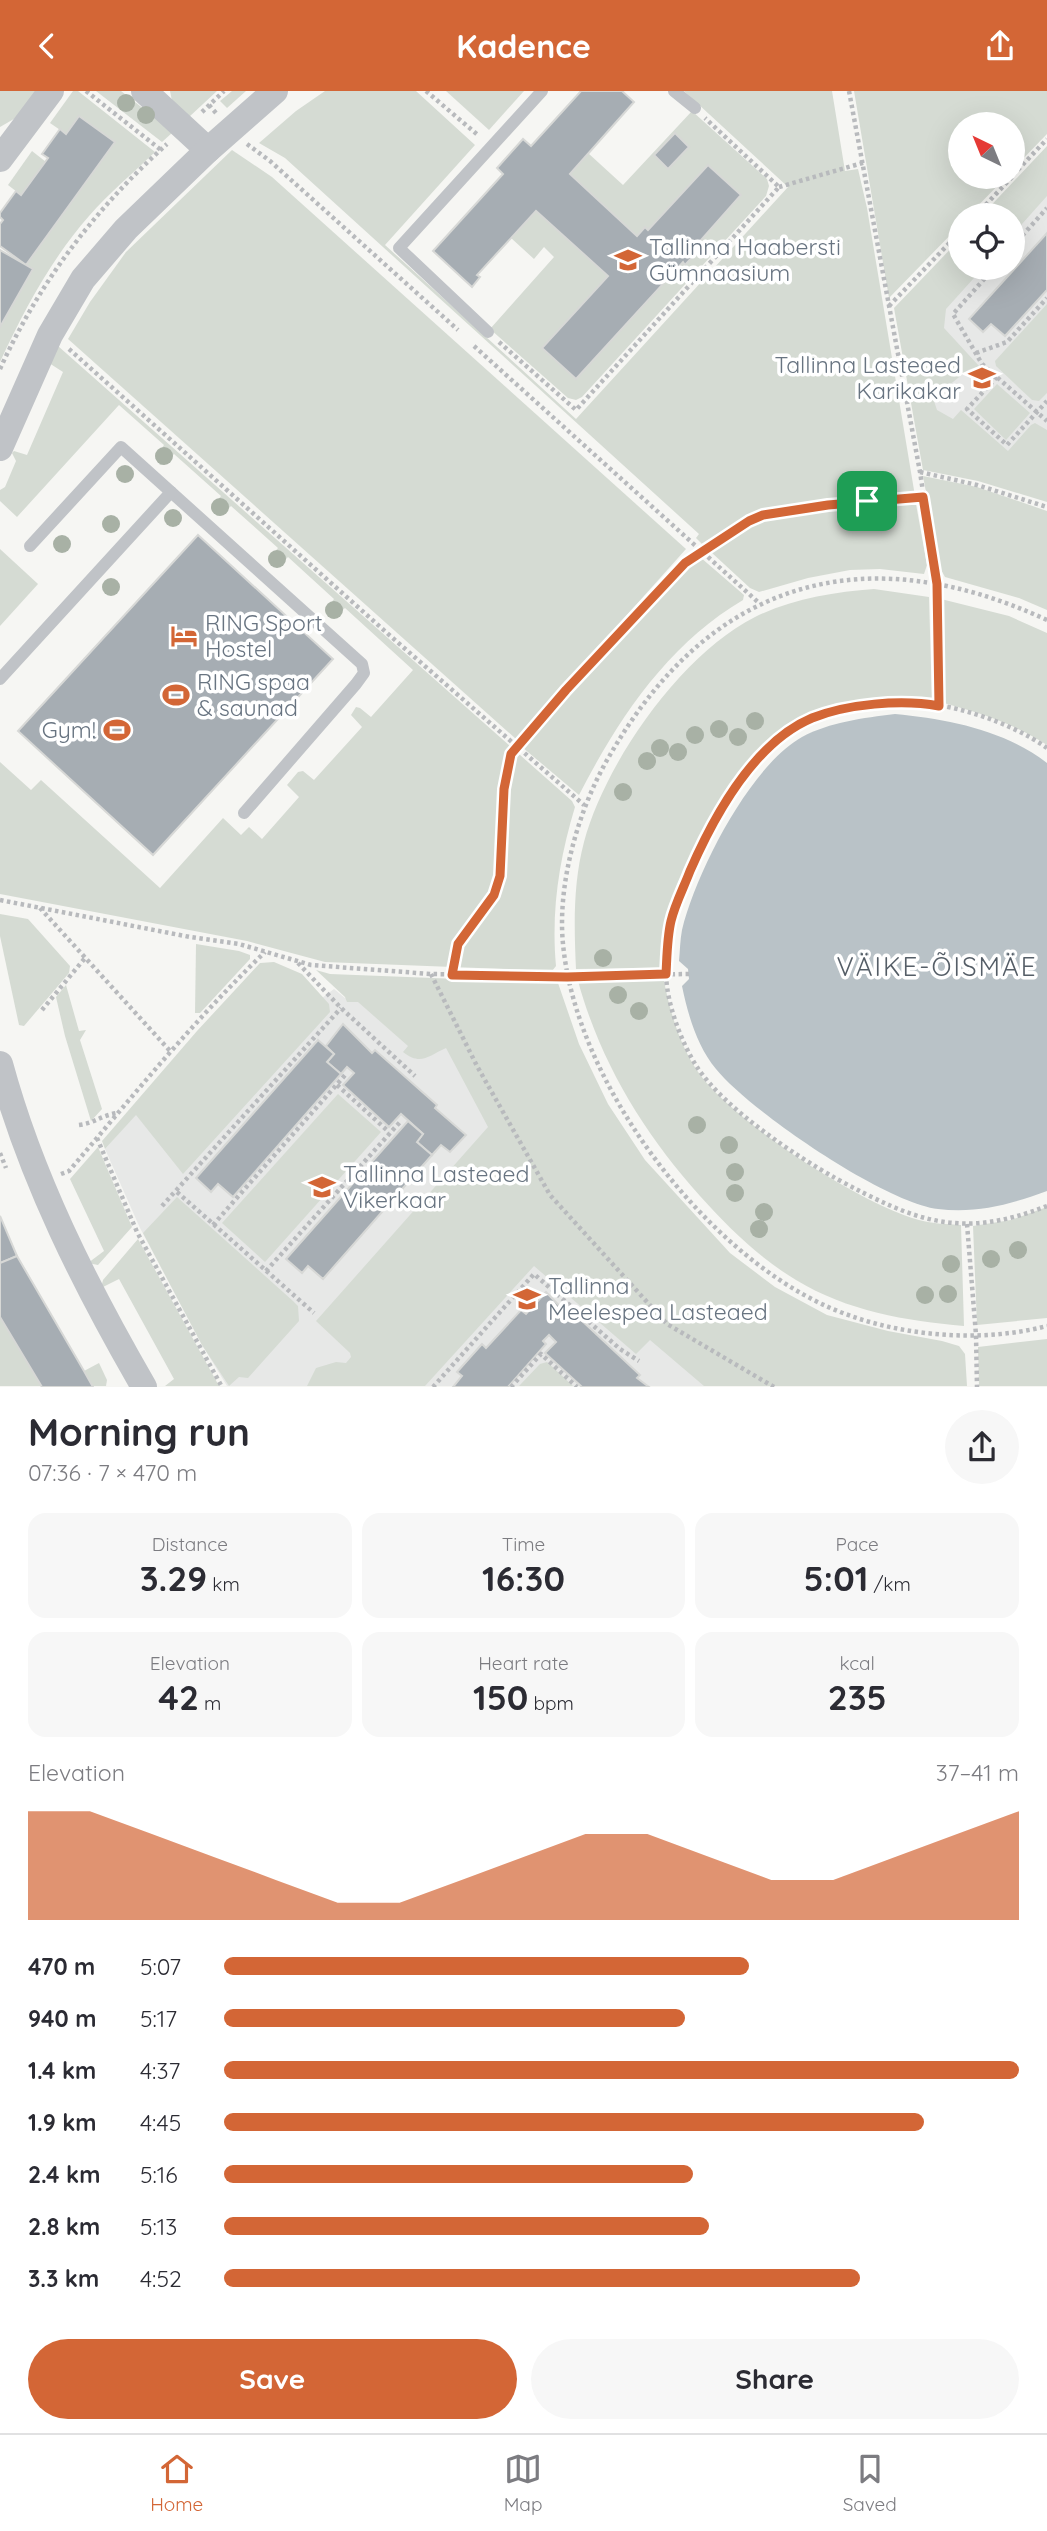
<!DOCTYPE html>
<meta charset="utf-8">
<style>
body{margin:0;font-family:Quicksand,sans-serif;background:#f7f7f7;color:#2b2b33;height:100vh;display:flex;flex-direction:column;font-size:26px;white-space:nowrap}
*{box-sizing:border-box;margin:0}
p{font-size:23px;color:#7c7c81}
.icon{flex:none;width:38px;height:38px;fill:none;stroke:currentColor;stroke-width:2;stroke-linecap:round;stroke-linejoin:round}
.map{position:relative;height:1296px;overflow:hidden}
.panel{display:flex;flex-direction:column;background:#fff;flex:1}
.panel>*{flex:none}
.needle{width:46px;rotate:317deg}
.controls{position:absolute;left:948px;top:21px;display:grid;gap:14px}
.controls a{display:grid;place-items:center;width:77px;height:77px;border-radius:50%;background:#fff;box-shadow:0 7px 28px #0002;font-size:35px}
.pin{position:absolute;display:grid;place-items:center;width:60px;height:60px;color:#fff;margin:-30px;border-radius:14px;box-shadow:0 4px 10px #0006}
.round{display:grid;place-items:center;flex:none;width:74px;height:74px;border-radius:37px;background:#f7f7f7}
.headline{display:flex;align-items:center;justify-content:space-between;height:119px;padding:0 28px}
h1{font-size:38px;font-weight:700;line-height:52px}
.stats{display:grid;grid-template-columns:repeat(3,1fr);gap:10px;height:119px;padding:7px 28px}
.stats div{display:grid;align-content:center;border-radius:18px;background:#f7f7f7;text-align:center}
.stats b{font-size:35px;font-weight:700}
.stats small{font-size:19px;font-weight:400}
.stats p{font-size:19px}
.chart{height:196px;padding:14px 28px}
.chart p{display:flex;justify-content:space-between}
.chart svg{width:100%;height:126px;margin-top:7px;fill:#d36636;opacity:.7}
.action{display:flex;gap:14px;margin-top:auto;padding:14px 28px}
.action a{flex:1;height:80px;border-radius:42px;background:#d36636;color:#fff;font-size:28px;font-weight:700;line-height:80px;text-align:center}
.action a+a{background:#f7f7f7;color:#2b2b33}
ul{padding:0 28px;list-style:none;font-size:23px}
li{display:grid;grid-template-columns:112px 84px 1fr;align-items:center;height:52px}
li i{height:18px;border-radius:9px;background:#d36636}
header{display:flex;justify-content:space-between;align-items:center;height:91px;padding:0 28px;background:#d36636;color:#fff;font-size:32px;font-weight:700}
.tab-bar{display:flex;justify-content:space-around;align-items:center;height:98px;border-top:2px solid #e1e1e2;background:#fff;font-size:19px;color:#7c7c81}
.tab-bar a{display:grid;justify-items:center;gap:4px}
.tab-bar .current{color:#d36636}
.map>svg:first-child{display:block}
</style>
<header><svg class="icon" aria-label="back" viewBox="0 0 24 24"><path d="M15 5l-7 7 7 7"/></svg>Kadence<svg class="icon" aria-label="share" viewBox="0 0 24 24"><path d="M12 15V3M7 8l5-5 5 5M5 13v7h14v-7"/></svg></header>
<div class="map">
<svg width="1047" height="1296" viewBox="0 0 1047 1296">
<rect width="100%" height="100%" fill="#f6f6f3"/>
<!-- built -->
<g fill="#e7e8e7">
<path d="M1047,66v333l-116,-41 -27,-142 57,-39h52v-53z"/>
<path d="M334,898l11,9 82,8 308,380h-508l-25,-41 -62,-117 -35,-79 115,-130 102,-21z"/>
</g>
<!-- green -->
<g fill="#d5dbd3">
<path d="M0,0h37l-18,25 -19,11z"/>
<path d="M73,0h5l77,61c-22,21 -46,41 -66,64 -37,42 -65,94 -89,146v-35l33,-57 -7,-5 89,-123 -35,-26 -14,18 -16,-11z"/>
<path d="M96,0h25l52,41 -11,10z"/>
<path d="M170,0h47l-28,26 -17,-16z"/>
<path d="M232,0h14l-19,17 -7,-7z"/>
<path d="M325,0h91l59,54 -90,100 191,174 212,-232 -104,-96h148l13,80 13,-2 9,39 48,288 -55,1 -103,16 -53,33 -8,-8 3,-4 -414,-376 -26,-15 37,-32z"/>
<path d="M446,0h78l-35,39z"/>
<path d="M854,0h193v43l-34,35v-45h-52v53h45l-37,38h-8v9l-72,74z"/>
<path d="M692,20l75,68 2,7 -3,10 -184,201 -6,3 -8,-2 -78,-69 64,-72 -10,-10 -10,12 -23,-21 25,-27 72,65 -66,72 34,31 107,-117 3,2 11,-11 -4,-4 48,-54 -33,-30 -60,65 -3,-3 -8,9 -67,-62 18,-21 35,32z"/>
<path d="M1047,55v50l-34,38v-19h-31z"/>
<path d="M232,59l40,27 414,372 -170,190 -448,-400 22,-37 36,-50z"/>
<path d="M32,60l14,11 -25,33 -13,-10z"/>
<path d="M961,147v30h22l-37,41 -2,19 35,38 -11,4 -35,28 4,12 16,9 8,-9 47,41 23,-26 4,-2 12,7v72l-69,-21 -55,-11 -29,-162z"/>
<path d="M1047,213v89l-8,8 -7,-1 -36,-34 -1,-5z"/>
<path d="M58,255l514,455 3,6c-16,53 -24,104 -19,159l-4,5 -227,-9 -78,-21 -247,-47v-132l31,28 10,-10 119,108 63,-70 18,17 8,-8 13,12 37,-42 -12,-12 11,-13 5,-1 11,9 48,-53 -11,-12 5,-8 4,1 11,9 42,-47 -68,-62 -13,11 -7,-8 9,-12 -46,-42 -11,11 -9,-8 10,-12 -47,-42 -10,10h-4l-6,-7 10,-13 -47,-42 -10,11h-4l-5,-7 9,-13 -45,-40 -102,112 -17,-16v-11l5,-3 11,-26 -4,-8 2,-2 13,4 36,-83 -14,-9z"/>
<path d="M997,293l33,29 -24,27 -32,-31z"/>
<path d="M923,385l54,11 70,24v99l-28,-12 -74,-21 -5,-9z"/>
<path d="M916,413l11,61 -3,9 -44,-5 -30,1 -42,8 -49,14 -9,-4 -39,-36 30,-22 20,-10 102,-15z"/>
<path d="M0,458l38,35 -38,42z"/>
<path d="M700,466l44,38 -1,5c-75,44 -125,119 -164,195l-57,-48 21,-29z"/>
<path d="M874,498l55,8 3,104c-38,-2 -102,2 -135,22 -55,33 -114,136 -128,198 -4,15 -4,31 -5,47l-88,1c-2,-42 -3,-86 8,-127 21,-79 97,-188 171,-225 36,-18 79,-25 119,-28z"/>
<path d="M941,508l68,17 38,17v112c-32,-21 -67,-32 -103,-42z"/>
<path d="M0,823l28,5 42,47 -1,7 -45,53 -5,-1 -19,-89z"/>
<path d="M196,853l43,7 11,4v4l-50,54h-5z"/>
<path d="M274,871l28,12 27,30 1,8 -147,162 -47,-59 -31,34 -3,-8 95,-110 63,-68z"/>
<path d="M316,879l14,4 228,9 21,61 29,60 37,56 85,93 45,34 52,28 61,16 54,10 17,5 6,8 2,32h-263l-54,-46 -14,14 -102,-88 -109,120h-118l9,-18 20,-6 10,1 5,-6 -1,-4 -34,-32 172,-194 -42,-79c-18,8 -25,18 -43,4l5,-6 -50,-44h-11l-2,-5z"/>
<path d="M578,890h86c6,31 17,69 37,95 37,48 159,128 218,144 14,4 28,4 42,5l3,101c-58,-5 -117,-15 -168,-46 -37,-22 -67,-52 -96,-84 -56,-63 -99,-132 -122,-215z"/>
<path d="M66,894l13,46 7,-1 -6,10 22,69 -11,12 -26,-85 -9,-39z"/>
<path d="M338,1003l43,38 -116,130 -43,-39z"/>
<path d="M98,1056l34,80 -34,38 -10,-2 16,-12 -34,-72z"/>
<path d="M177,1106l116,104 5,5 1,15 -51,57 -9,-1 -10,9 -27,-41 -59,-112z"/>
<path d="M1047,1116v111l-70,7 -4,-99 38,-6z"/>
<path d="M138,1148l81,147h-54l9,-7 -55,-100 -18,9 2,-8z"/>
<path d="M0,1226l42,69h-42z"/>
<path d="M1047,1248v47h-68l-1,-39z"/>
<path d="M547,1271l26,24h-54l21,-22z"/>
<path d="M99,1272l8,17 -1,6h-13l-9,-15z"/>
</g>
<!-- water -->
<path fill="#b9c2c7" d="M895,623c53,5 109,16 152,49v428c-35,13 -71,23 -109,18 -53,-6 -188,-98 -222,-140 -19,-23 -28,-54 -34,-83l7,-7 -1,-10 -9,-8c1,-10 1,-21 3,-31 14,-58 68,-164 120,-193 28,-15 61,-19 93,-23z"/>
<!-- building -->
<g fill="#a6adb3" stroke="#d7d8d6" stroke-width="2">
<path d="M581,0h41l12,11 -64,72 67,62 8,-9 3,3 60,-65 33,30 -48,54 4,3 -12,13 -2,-3 -107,117 -34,-31 66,-72 -72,-65 -59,64 3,2 -8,10 -39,-36 70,-77 -6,-6 26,-29 8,7z"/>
<path d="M79,25l36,26 -89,123 -26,-19v-22l3,-4 -3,-3v-4l16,-22 5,4 27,-37 -6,-4 18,-25 6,5z"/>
<path d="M675,42l14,14 -21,22 -14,-14z"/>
<path d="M1047,142v57l-42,46 -14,-12 -8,8 -14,-13z"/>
<path d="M0,159l33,19 -33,58z"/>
<path d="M198,444l135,124 -180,196 -135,-124z"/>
<path d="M343,933l29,29 3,-3 62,55 -2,3 31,27 -16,17 -9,-7 -9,10 -15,-13 6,-8 -22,-20 -12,13 -46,-42 11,-12 -7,-6 -6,7 -14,-12 7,-8 -8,-8z"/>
<path d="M318,949l16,14 -7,8 14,12 -108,123 -15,-13 -7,8 -15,-14z"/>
<path d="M408,1030l15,13 -6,8 15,13 -109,124 -15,-13 -6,7 -16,-14z"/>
<path d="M0,1125l17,40 -17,7z"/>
<path d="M17,1165l67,115 9,16h-51l-42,-70v-54z"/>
<path d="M546,1201l29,30 4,-4 61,57 -3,3 12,9h-67l-37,-34 11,-11 -7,-7 -6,6 3,3 -38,43h-55l9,-11 -5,-4 25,-28 4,4 35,-38 5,4z"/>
</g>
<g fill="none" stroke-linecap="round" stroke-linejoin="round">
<!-- path -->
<g stroke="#b8babd" stroke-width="4.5" stroke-dasharray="3.5 3.5" stroke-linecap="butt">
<path d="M86,0l75,59"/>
<path d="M426,0l53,45"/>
<path d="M849,0l71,381 17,112 2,122"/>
<path d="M209,14l7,8"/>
<path d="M202,21l22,-21"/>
<path d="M247,53l23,17 188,169"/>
<path d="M1013,84l34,-36"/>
<path d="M779,96l87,-25"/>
<path d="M976,124l36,-38"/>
<path d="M1013,155l34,-38"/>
<path d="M684,176l13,11"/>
<path d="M994,177l-41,46 29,50 65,57"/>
<path d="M889,215l72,-75"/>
<path d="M499,251l77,68 203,-223 -74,-69"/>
<path d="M474,255l285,257"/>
<path d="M69,258l318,284 197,172"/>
<path d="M976,262l31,-11 40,-44"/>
<path d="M0,278c40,-88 95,-160 167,-225"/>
<path d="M997,286l-30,32 40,36 40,-44"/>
<path d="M920,381l57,13 70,22"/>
<path d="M1047,529c-182,-84 -336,-41 -437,135 -31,52 -53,128 -47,189 13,138 138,305 263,362 66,30 151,38 221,20"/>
<path d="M1047,657c-36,-26 -100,-47 -145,-46 -20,0 -43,4 -62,9 -10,3 -22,4 -31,9 -59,30 -93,92 -118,150 -7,16 -16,33 -20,50 -4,16 -5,35 -5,52 0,30 15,70 31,95 27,41 97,88 140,112 78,42 123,61 210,27"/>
<path d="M0,809l190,37 49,7 72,21 120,9 136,2 122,-2"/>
<path d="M40,817l131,144"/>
<path d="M298,872l43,45 74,68"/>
<path d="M431,883l46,92 73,129 117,129 107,63"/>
<path d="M452,884l6,-31 36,-49 6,-19 4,-87 7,-35 55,-64 119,-127 64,-42 14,-6 65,-10 95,-8"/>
<path d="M42,919l43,-52"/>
<path d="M337,994l52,47"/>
<path d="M79,1034c16,-2 21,-9 38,-12"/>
<path d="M97,1047l40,94 85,155"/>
<path d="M0,1062l6,15"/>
<path d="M61,1083l8,-3c63,-74 125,-151 196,-219"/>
<path d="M177,1101l137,121"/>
<path d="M162,1115l179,-198"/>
<path d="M967,1133l9,111 1,52"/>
<path d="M213,1134l133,-151"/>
<path d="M266,1180l134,-149"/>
<path d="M433,1296l101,-113 86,75 19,12"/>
<path d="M511,1296l30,-33 36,33"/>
</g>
<!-- lane -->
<g stroke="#c0c3c7" stroke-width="12">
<path d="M674,0l21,17"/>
<path d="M488,241l-89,-84 143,-157"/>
<path d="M171,401l191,172 2,9 -8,11 -112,129"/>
<path d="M0,588l171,-187 -50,-45 -91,99"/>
</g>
<!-- street -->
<g stroke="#c0c3c7" stroke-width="26">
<path d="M144,0l64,59"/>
<path d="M0,68l51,-68"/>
<path d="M0,357l50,-113 33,-56 43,-50 82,-79 67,-59"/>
<path d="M0,973c31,114 85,221 144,323"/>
</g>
</g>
<!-- trees -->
<g fill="#a8b1a5">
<circle cx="126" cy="12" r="9"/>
<circle cx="146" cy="24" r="9"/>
<circle cx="164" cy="365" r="9"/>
<circle cx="125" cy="383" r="9"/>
<circle cx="220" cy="416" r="9"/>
<circle cx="173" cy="427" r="9"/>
<circle cx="111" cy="433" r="9"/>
<circle cx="62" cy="453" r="9"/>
<circle cx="277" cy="468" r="9"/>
<circle cx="111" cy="496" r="9"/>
<circle cx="334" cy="519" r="9"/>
<circle cx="755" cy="630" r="9"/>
<circle cx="719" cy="638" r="9"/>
<circle cx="695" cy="644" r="9"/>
<circle cx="738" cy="646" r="9"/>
<circle cx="660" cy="657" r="9"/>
<circle cx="678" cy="661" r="9"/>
<circle cx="647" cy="670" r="9"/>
<circle cx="623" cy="701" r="9"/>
<circle cx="603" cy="867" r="9"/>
<circle cx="618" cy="904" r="9"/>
<circle cx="639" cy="920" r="9"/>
<circle cx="697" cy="1034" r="9"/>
<circle cx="729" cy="1054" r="9"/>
<circle cx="735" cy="1081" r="9"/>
<circle cx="735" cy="1102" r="9"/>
<circle cx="764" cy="1121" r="9"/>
<circle cx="759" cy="1138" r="9"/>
<circle cx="1018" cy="1159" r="9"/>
<circle cx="991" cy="1168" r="9"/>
<circle cx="951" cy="1173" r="9"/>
<circle cx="948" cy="1203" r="9"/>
<circle cx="925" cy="1204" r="9"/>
</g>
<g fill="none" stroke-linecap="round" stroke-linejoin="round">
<!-- route casing -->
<g stroke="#fff" stroke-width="14">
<path id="route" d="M923,406l14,87 2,122c-38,-7 -92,-2 -127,12 -59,25 -98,98 -122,153 -6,16 -15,33 -19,50 -4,17 -4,36 -5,53l-99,3 -115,-2 6,-31 36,-49 6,-19 4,-87 7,-35 55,-64 119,-127 64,-42 14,-6 65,-10z"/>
</g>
<!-- route -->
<use href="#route" stroke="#d36636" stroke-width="9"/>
</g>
<!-- icons -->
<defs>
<g id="school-bare" transform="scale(2.1)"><path d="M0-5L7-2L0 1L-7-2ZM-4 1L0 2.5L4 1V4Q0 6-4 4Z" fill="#d36636" stroke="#fff" stroke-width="2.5" paint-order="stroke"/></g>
<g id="hotel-bare" transform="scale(2.1)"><path d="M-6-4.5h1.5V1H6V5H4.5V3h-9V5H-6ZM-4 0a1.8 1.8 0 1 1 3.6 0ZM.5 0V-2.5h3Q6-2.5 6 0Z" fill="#d36636" stroke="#fff" stroke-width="2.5" paint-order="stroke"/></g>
<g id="stadium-bare" transform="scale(2.1)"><path d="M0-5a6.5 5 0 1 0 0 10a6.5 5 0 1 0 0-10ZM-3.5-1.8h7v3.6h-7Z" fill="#d36636" stroke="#fff" stroke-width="2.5" paint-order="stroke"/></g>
</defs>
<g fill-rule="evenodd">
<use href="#school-bare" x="628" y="169"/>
<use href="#school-bare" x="982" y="287"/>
<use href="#hotel-bare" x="184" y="545"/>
<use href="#stadium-bare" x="176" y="604"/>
<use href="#stadium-bare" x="117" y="639"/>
<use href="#school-bare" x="322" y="1096"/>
<use href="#school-bare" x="527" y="1208"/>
</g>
<g text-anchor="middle" stroke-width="7" stroke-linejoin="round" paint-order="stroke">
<!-- poi labels -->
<g font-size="23" fill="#687481" stroke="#fff" text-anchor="start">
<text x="649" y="164">Tallinna Haabersti<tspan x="649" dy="26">Gümnaasium</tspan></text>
<text x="961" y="282" text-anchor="end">Tallinna Lasteaed<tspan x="961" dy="26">Karikakar</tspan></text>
<text x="205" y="540">RING Sport<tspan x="205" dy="26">Hostel</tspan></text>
<text x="197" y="599">RING spaa<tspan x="197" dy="26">&amp; saunad</tspan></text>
<text x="96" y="647" text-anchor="end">Gym!</text>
<text x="343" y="1091">Tallinna Lasteaed<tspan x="343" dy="26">Vikerkaar</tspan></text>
<text x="548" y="1203">Tallinna<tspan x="548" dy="26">Meelespea Lasteaed</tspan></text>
</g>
<!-- quarter labels -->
<g font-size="26" letter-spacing="2" fill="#555e67" stroke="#fff">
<text x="937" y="885">VÄIKE-ÕISMÄE</text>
</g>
</g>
</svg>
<div class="controls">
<a><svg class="needle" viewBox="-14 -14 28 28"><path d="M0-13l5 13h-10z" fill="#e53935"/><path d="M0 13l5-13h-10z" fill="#7c7c81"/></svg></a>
<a><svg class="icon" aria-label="locate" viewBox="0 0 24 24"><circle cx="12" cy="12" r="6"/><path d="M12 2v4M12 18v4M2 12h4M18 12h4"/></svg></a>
</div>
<div class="pin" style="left:867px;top:410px;background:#1e9e55"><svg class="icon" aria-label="arrive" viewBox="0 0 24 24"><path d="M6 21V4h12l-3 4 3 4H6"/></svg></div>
</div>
<section class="panel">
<div class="headline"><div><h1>Morning run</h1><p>07:36 · 7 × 470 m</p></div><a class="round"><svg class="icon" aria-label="share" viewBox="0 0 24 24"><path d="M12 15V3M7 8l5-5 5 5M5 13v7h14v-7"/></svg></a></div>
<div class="stats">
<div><p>Distance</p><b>3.29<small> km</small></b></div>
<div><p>Time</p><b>16:30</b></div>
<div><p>Pace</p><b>5:01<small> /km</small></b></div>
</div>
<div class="stats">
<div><p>Elevation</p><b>42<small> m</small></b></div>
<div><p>Heart rate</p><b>150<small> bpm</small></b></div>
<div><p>kcal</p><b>235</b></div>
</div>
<div class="chart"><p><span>Elevation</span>37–41 m</p>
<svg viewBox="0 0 160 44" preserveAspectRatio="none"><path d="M0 44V6L10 6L20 14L30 22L40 30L50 38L60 38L70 30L80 22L90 14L100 14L110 22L120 30L130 30L140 22L150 14L160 6V44z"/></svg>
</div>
<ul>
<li><b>470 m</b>5:07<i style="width:66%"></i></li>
<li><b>940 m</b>5:17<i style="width:58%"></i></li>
<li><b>1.4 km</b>4:37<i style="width:100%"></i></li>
<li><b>1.9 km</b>4:45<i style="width:88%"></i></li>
<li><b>2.4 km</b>5:16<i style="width:59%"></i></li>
<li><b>2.8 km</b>5:13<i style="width:61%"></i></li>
<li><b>3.3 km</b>4:52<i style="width:80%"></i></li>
</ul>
<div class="action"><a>Save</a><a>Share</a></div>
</section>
<nav class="tab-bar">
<a class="current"><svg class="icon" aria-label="home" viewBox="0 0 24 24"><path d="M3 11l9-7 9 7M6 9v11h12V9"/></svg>Home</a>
<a><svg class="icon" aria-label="map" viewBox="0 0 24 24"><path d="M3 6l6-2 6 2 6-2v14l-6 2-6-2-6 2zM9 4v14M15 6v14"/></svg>Map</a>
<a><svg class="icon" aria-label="saved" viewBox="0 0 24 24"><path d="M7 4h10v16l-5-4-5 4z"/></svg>Saved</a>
</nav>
